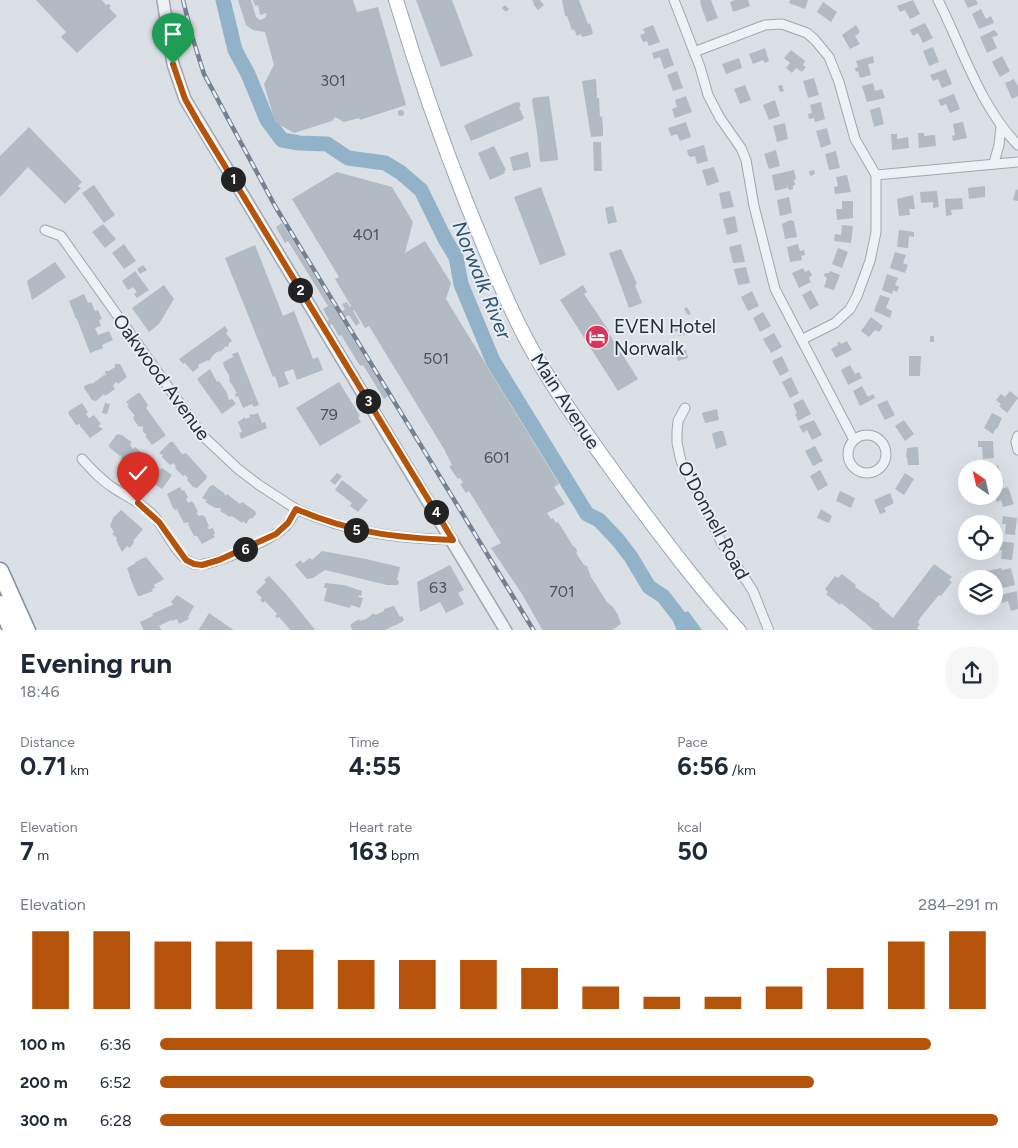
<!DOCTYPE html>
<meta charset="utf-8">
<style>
body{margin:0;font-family:Figtree,sans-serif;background:#f6f6f7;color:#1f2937;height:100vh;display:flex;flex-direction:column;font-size:19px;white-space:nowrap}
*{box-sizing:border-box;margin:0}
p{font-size:16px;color:#747a83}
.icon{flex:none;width:28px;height:28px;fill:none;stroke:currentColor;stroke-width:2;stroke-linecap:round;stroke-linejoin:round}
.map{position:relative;height:630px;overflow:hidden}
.side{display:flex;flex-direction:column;background:#fff;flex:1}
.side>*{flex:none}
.needle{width:32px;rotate:326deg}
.fabs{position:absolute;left:958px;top:460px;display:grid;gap:10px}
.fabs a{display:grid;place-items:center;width:45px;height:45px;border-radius:50%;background:#fff;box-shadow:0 5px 20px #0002;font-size:25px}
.pin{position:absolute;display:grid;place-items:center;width:42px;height:42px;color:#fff;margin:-51px -21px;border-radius:50% 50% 50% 0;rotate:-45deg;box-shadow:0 0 5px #0007}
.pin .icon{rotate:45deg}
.km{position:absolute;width:25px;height:25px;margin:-12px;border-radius:50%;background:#222;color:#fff;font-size:14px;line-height:25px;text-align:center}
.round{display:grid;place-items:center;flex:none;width:52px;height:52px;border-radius:20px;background:#f6f6f7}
.headline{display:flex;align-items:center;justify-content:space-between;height:85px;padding:0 20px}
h1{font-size:28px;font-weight:700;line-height:38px}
.figures{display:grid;grid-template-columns:repeat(3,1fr);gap:8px;height:85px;padding:5px 20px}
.figures div{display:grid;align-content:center}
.figures b{font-size:25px;font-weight:700}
.figures small{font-size:14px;font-weight:400}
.figures p{font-size:14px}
.chart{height:140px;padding:10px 20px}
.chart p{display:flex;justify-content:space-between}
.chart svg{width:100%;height:90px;margin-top:5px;stroke:#b45309;stroke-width:6}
ul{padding:0 20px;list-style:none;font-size:16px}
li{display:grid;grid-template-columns:80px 60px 1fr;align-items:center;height:38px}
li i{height:12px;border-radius:6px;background:#b45309}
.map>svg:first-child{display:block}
</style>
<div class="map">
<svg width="1018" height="631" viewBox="0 0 1018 631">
<rect width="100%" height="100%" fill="#dbe0e7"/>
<!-- water -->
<path fill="#92b2ca" d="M688,611l14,19h-23l-4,-13z"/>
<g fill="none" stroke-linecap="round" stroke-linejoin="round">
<!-- river -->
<path stroke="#92b2ca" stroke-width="15" d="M223,0l12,50 13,24 19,46 15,20 17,3 28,1 21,14 37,5 15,9 21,18 24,49 11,18 5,27 32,77 94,153 12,6 19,20 13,17 18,30 14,9 17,22 5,13"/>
</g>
<!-- building -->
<g fill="#b2bac4">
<path d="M36,0h66l4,5 2,-1 3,2 -2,2 8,8 -40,37 -16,-16 5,-5z"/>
<path d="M238,0h13l5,17 4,3 5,-2 2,-5 -7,2 -2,-10 -3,1 -2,-6h100l4,12 21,-5 28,98 -46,15 -1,-2 -15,4 -9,-5 -3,4 -38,12 -19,-11 -11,-38 10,-19 -9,-33 -12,-2 -7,-5z"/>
<path d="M416,0h36l21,56 -32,11z"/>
<path d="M532,0h8l4,5 -6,5 -5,-6 1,-1z"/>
<path d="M562,0h17l9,24 2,-1 3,10 -2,2 -9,2 -1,-3 -4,2 -3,-7 -2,1 -5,-14h-2z"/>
<path d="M701,0h10l7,18 -11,4 -6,-16 -1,-5z"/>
<path d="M735,0h13l2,6 -17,6 -3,-10z"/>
<path d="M790,0h18l-3,9 -16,-6z"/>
<path d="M913,0l7,14 -10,5 -5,-9 -5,2 -3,-6z"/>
<path d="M964,0h12l2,4 -10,4z"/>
<path d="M823,2l14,10 -6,10 -14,-10z"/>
<path d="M505,5l4,4 -3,3 -4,-4z"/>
<path d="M981,9l5,10 5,-3 3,7 -15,6 -7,-15z"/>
<path d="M925,23l8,15 -10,5 -5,-10 -5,3 -3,-6z"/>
<path d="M653,25l7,17 -11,4 -2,-5 -4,1 -3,-7 5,-2 -2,-4z"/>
<path d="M856,25l4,7 -5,4 5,8 -10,5 -8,-14z"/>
<path d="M994,30l4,4 -1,2 -5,1 5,11 -10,5 -7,-16z"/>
<path d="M933,47l6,15 -10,4 -6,-15z"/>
<path d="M668,48l6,17 -10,4 -4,-12 -6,2 -2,-6z"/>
<path d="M765,48l4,13 -4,2 -2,-3 -10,4 -4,-10z"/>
<path d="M791,50l14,11 -2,4 3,2 -4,5 -6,-4 -4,5 -6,-5 4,-5 -6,-5z"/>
<path d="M873,56l1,7 -6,1 3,11 -11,3 -2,-7 -2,1 -1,-4 3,-1 -2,-6z"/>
<path d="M1002,56l8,15 -10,6 -8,-15z"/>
<path d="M739,58l3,10 -16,6 -4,-10z"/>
<path d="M946,69l6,15 -10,4 -4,-9 -5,2 -3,-6z"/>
<path d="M677,71l6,17 -10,3 -6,-16z"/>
<path d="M814,78l5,17 -11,3 -5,-17z"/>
<path d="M596,79l1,19h2l1,19 2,-1 1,11v9l-12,1 -9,-56z"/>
<path d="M1014,79l4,7v10l-6,3 -7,-16z"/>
<path d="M873,83l2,8 7,-2 3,9 -18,4 -5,-16z"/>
<path d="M745,85l6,15 -11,4 -6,-15z"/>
<path d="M782,85l2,6 -4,1 -2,-6z"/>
<path d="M954,94l6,15 -10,4 -4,-9 -5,2 -3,-6z"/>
<path d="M549,96l9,61v3l-17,2 -1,-1 -3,-29 -5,-31 1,-3z"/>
<path d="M686,96l6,16 -17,6 -3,-9 5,-2 -2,-7z"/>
<path d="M775,100l5,16 -11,4 -6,-15z"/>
<path d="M519,102l2,4 -2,1 5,11 -2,2 -51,21 -7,-15 3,-2 47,-21z"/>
<path d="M821,102l4,17 -10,3 -1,-4 -5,1 -1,-5 4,-1 -2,-8z"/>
<path d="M880,107l4,17 -10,3 -4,-17z"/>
<circle cx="401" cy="113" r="3"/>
<path d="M686,122l5,15 -11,4 -3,-7 -6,2 -3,-8z"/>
<path d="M963,122l4,16 -14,3 -1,-5 3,-1 -2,-11z"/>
<path d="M785,123l3,16 -11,3 -4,-16z"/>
<path d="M29,127l53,55 -4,4 3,2 -16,16 -37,-37 -28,30v-41z"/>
<path d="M827,128l4,16 -10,4 -5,-17z"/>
<path d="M918,133h6v3l11,-1 1,11 -17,2z"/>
<path d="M891,134h6v5l11,-2 1,11 -17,2z"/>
<path d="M593,142h8l1,29h-8z"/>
<path d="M704,145l4,16 -11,3 -2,-8 -4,1 -3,-2 -1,-5z"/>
<path d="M494,146l12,24 -2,1 1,2 -15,7 -12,-27z"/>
<path d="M776,150l4,16 -11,3 -5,-15z"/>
<path d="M836,151l4,17 -11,2 -4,-16z"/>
<path d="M528,152l3,15 -18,4 -3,-14z"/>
<path d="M714,167l5,15 -12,4 -5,-16z"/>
<path d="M794,170l2,9 -2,1 1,5 -2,1v3l-4,1 -2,-4v2l-12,3 -3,-16z"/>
<path d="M814,170l1,4 -5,2 -1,-5z"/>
<path d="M337,172l55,15 21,35 -8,31 20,-12 26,42 -5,16 113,185 -5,3 11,17 -18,9 4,6 2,-1 3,5 2,-1 15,24 3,2 1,4 -1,1 8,12 3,1 4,11 16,25 6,5 5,8 3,9 -3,2 -7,5h-68l-21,-37 -31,-46 10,-5 -32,-52 -3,2 -6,-9 3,-1 -3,-5 -2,1 -8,-11v-2l2,-1 -8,-16 -75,-123 -4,2 -11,-18 -1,1 7,12 -4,3 -7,-11 -8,4 47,77 -4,3 -21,-34 -3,1 -19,-31 -2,1 -7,-12 -3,2 -3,-4 3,-2 -6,-11 5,-3 -40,-65 -3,2 -9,-16 6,-4 56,91 7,-5 -3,-5 5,-2 3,5 1,-1 -16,-27 4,-2 -47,-78z"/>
<path d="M847,175l4,17 -16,2 -1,-7 4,-1 -2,-9z"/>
<path d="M94,185l21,30 -11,8 -22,-30z"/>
<path d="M985,186v11l-16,2 -1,-11z"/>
<path d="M541,187l25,68 -26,10 -26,-68z"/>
<path d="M1016,189l2,1v11l-5,-1z"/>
<path d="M730,191l4,16 -12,2 -3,-16z"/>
<path d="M937,191l2,16 -6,1v-6l-12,1 -1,-11z"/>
<path d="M913,195l2,14h-6l1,6 -11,1 -2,-17z"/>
<path d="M789,197l3,16 -12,3 -3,-16z"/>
<path d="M962,198l1,11 -12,1 1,5 -6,1 -1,-17z"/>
<path d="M842,201h11v17l-16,2 -1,-11h6z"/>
<path d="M613,206l4,16 -9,2 -3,-16z"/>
<path d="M735,216l3,16 -11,3 -4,-16z"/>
<path d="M790,220l4,1 3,16 -12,2 -3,-15z"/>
<path d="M103,224l13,15 -11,9 -13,-16z"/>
<path d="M842,225l11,1 -2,17 -17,-2 1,-7 6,1z"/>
<path d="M899,230l15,2v5l-5,-1 -1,12 -11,-1z"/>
<path d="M124,244l12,17 -12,8 -12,-16z"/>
<path d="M741,244l4,18 -12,1 -4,-16z"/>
<path d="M798,244l2,7 4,-1 1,5 -4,1 1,4 -12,2 -3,-15z"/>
<path d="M255,245l28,71 11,-5 19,48 5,-2 5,13 -26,10 -4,-11 -9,3 5,12 -10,4 -4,-12 -2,1 -48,-119z"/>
<path d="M838,248l10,4 -6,16 -10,-4z"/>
<path d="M621,249l13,28 3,7 -2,1 7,18 -13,5 -20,-55z"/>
<path d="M895,252l11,3 -3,8 5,2 -3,8 -15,-5z"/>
<path d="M55,262l11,15 -34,23 -5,-19z"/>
<path d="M143,265l4,5 -7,4 -3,-5z"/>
<path d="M746,267l4,16 -12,2 -4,-16z"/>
<path d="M803,268l2,4 4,-2 3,5 -3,3 2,4 -12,6 -7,-15z"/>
<path d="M135,271l14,19 -12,8 -3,-4 3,-2 -4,-5 -5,3 -6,-9z"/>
<path d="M830,271l10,4 -6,15 -10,-3 3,-9 -3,-2 1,-3h4z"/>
<path d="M887,274l11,4 -3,7 4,2 -2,5 -4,-2 -1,4 -10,-4z"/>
<path d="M164,285l10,14 -15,25 -10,8 -17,-24z"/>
<path d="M583,285l4,7 -3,2 25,37 -1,1 30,47 -20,12 -58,-91z"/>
<path d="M811,290l8,15 -9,5 -8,-15z"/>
<path d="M752,291l7,15 -11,5 -7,-14z"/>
<path d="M84,294l4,9 3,-1 4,9 3,-1 4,9 -3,1 2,6 -6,2 3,7 11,-4 4,9 -11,5 1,3 -13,5 -13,-34h-1l-7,-18z"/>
<path d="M880,295l10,3 -4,10 6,3 -2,7 -16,-7z"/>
<path d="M687,307l4,7 -3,1 -4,-6z"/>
<path d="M763,312l8,14 -11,6 -7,-14z"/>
<path d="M871,317l12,9 -4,6 -4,-2 -6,7 -8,-6z"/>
<path d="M225,326l3,5 -2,2 6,8 -4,3 1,2 -2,1 -1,-1 -6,6 -1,-1 -5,3 -5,7 -1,-1 -10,5 1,2 -6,5 -8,-9 -2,1 -4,-5z"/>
<path d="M681,327l1,4 -11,1v-4z"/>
<path d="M686,331l1,3 -8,2 -1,-4z"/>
<path d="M774,333l8,14 -11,6 -8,-14z"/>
<rect x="930" y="336" width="4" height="6"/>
<path d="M847,341l5,9 -16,8 -5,-9 7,-4 -1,-2 3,-1 1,2z"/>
<path d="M686,350l2,8 -10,3 -3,-9z"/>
<path d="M238,352l21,53 -5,2 -2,-3 -9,4 -5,-12 -2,1 -1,-3 2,-1 -6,-10 -1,1 -1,-9 -5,-8 -1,-5 10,-5 -1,-3z"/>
<path d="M782,356l7,15 -9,5 -8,-15z"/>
<path d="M909,356h12l-1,20h-11z"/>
<path d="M115,364h5l7,13 -9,7 -2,-2 -1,1 -2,3 2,3 -10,7 -1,-2 -8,7 -4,-1 -8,-12v-2l7,-3 1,1 12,-9 2,1 -1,-5h4l6,-4z"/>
<path d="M850,365l5,9 4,-2 3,6 -14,7 -7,-15z"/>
<path d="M210,369l7,13 2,-1 8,12 2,7 3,-1 4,5 -14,10 -25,-35z"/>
<path d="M791,377l8,16 -9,5 -8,-16z"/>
<path d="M339,382l21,34 -2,1 3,5 -41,24 -24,-38z"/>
<path d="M862,386l6,11 5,-3 2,4 -15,8 -7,-15z"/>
<path d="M1010,391l8,7 -11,15 -8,-7 2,-2 -5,-4 5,-6 4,3z"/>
<path d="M138,393h2l8,12 -2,3 19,26v2l-13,9 -7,-9 2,-1 -4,-3v-5l-2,-1 -2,1 -5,-7 -1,-3 2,-1 -8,-10 2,-1 -3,-3z"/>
<path d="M803,399l8,15 -13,7 -3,-7 2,-1 -4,-9z"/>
<path d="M887,400l8,15 -10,5 -8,-15z"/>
<path d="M82,403l6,9 -2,2 3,4 5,-3 7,9 -3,2 5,3 -13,9 -10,-12v-2l-4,1 -8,-12 1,-2z"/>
<path d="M105,403l5,1 -3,10 -5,-1z"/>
<path d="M717,409l2,11 -14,3 -3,-10z"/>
<path d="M258,413l4,10 3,-1 2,6 -26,11 -2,-6 3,-1 -4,-10 7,-5v2l5,-2 -1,-2 4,-1v1z"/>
<path d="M992,413l10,5 -5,11 -1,-1 -3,6 -9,-6z"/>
<path d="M814,420l8,15 -10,5 -5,-10 -4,3 -4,-7z"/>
<path d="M904,420l10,14 -9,7 -10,-15z"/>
<path d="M720,431h3l4,14 -11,4 -4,-15 1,-1z"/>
<path d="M117,434l5,1 8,6 2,1 -2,2 2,4 1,1 2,-2 9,8 -1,1 2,3 2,1 1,-2 7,5 2,3 -3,4 4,-4 2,4 2,-2 10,7 -10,14 -28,-18v-4l-13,-8 1,-4 -2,1 -11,-9v-2z"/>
<path d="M978,441h15l1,17 -11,1 -1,-12h-4z"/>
<path d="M170,442h3l9,12 4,-1 21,23 -1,3 -9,9 -4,-1 -6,-7 1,-2 -3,-3 -2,1 -8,-8 1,-2 -3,-3 -3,2 -8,-8 1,-2 -4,-2z"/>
<path d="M815,446l8,15 -10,5 -8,-15z"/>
<path d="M918,447l1,18h-11l-1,-8h-1l1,-9z"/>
<path d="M998,465l6,18 -10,3v-17l-5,-1z"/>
<path d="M820,470l8,15 -10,6 -8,-15z"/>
<path d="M337,473l5,3 -7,9 -5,-4z"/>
<path d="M905,473l9,6 -10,16 -9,-6z"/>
<path d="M342,480l26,20 -10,12 -8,-6 2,-3 -17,-13z"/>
<path d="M213,485l11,8 1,3 2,-2 13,10 2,-2 13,9 1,3 -4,5 -2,-1 -4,6 -3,-3 -1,2 -10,-7 -2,1 -10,-6 1,-2 -1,-1h-5l-10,-6 2,-2 -5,-2 8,-12z"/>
<path d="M180,487l2,4 2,-1 4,7 -2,2 2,4 4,-2 2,3 4,8 -2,1 3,3 4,-1 2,2 4,9 -2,2 2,1 4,-1 2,6 -2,1 2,2 -13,7 -5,-8h-3l-6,-12 1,-2 -5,1 -7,-13 1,-2 -3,2 -2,-2 -6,-14z"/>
<path d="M1008,487l6,17 -11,3 -2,-7 -4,2 -3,-7 5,-2 -1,-3z"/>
<path d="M840,491l15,7 -4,10 -15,-7z"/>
<path d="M890,493l4,10 -10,5 2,4 -6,2 -6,-14z"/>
<path d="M821,509l11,7 -3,7 -12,-5z"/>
<path d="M121,510l22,19 -10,12 1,1 -4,6 -3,-2 -5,6 -6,-12 1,-2 -5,-4 2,-2 -4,-6 3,-8z"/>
<path d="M1003,516l14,2 -2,17 -10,-1 1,-10h-4z"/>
<path d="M1000,541l14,2 -2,17 -11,-1 1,-9h-3z"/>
<path d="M322,551l44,8 34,8 -3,13 2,1 -1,4h-11l-62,-15 -12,8 -6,1 -12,-14 5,-5 3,3 7,-5 2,2z"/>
<path d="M146,557l18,22 -10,6 1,3 -3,1 1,2 -13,5h-2l-4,-8 -7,-20 9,-5 -1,-1z"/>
<path d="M934,564l18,13 -3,3 3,2 -11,14 -2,-1 -19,23 -2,5 2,1 -3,4 3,3h-45l-34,-28 -1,2 -14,-11 2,-2 -3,-3 10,-13 3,2 4,-4 14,11 -1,2 25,17 -1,2 14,12z"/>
<path d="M450,565l14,25 -6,3 6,11 -18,9 -6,-11 -20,10 -3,-30z"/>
<path d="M1001,568l1,2 9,-2 4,17 -20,5 -1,-11h-6l-1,-8z"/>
<path d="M269,576l17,18 30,37h-25l-12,-14 -2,1 -2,-2 2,-2 -12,-13 -2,2 -3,-3 2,-2 -6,-6 10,-10 -2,-2z"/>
<path d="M325,583l19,2 18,6 -1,5 -2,-1 -1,2 5,1 -3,10 -9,-3 -1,3 -26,-7 3,-13h-3z"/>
<path d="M1017,591l1,18 -7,2 -3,-10 -6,2 -2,-8z"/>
<path d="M177,595l17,11 -6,11 1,2 -10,5 -2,-5 -5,2 -1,-1 -12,6 3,5h-18l-4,-9 13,-6 -1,-2 20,-9 1,-1 -2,-2z"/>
<path d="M394,606l6,11 2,-1 2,4 -2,2 -19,9h-30l-3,-6 4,-3 5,-3 1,2 6,-2 8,-6 1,2 5,-2 4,-2v-2z"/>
<path d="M209,613l26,18h-37z"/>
</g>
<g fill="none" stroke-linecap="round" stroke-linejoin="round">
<!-- minor casing -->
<g stroke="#a0a7b1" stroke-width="11">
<g id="minor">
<path d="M674,0l26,67 8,28 12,23 21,30 5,12 8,46 21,83 79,151"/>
<path d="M938,0c24,47 42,107 80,145"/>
<path d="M694,52l71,-27 17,-1 25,9 8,7 14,17 10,25 16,57 21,36v57l-6,29 -13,35 -7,13 -15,14 -32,16"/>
<path d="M994,163l5,-18 2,-19"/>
<path d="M876,175l142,-13"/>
<path d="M45,230l16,6 142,200 35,33 21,16 37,24"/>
<path d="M685,408l-7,13 -1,11v11l4,18 20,37 20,44 32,49 16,40"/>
<circle cx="867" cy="454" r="19"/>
<path d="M1018,436l-2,6 2,8"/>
<path d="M82,459c10,11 20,22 33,30 13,8 27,15 38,26 13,13 23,43 41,49 15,5 78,-25 90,-36 6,-6 9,-12 12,-19 54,24 98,29 157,31"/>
</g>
</g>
<!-- tertiary casing -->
<g stroke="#a0a7b1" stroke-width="14">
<path id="tertiary" d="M163,0l10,64 12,35 321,532"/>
</g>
<!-- primary casing -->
<g stroke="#99a6b3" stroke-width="16">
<path id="primary" d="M396,0c21,70 45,139 72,207 18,43 34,86 56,128 28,54 66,104 102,154 36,48 72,97 113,142"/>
</g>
<!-- motorway casing -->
<g stroke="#818f9e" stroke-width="19">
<g id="motorway">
<path d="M0,571l27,60"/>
<path d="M0,604l12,27"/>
</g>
</g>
<!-- minor -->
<use href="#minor" stroke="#eef1f5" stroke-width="9"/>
<!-- tertiary -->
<use href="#tertiary" stroke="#eef1f5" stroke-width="11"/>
<!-- primary -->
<use href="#primary" stroke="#fff" stroke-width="14"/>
<!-- motorway -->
<use href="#motorway" stroke="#fff" stroke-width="16"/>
<!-- rail casing -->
<g stroke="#738191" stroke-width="4.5">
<path id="rail" d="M183,0l9,36 12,38 71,132 259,425"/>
</g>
<!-- rail -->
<use href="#rail" stroke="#eaeff4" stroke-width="2.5" stroke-dasharray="8" stroke-linecap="butt"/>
</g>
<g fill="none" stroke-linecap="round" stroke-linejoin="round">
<!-- route casing -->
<g stroke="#fff" stroke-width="10">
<path id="route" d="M138,503l21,19 27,38 8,4 8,1 17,-5 57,-26 12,-11 8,-14c53,23 100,29 157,31l-255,-418 -13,-23 -12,-35"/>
</g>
<!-- route -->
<use href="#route" stroke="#b45309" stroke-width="6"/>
</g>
<!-- icons -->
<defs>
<g id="hotel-disc" transform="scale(1.25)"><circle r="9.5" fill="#d7355a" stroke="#eaeff4"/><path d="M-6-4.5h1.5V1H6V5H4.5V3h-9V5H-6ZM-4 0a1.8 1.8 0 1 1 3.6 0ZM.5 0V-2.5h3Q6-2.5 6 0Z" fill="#fff"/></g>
</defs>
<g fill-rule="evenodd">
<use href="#hotel-disc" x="597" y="337"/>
</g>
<g text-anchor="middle" stroke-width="4" stroke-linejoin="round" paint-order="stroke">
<!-- number labels -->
<g font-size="16" fill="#48525f">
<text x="333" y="86">301</text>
<text x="366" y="240">401</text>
<text x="436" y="364">501</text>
<text x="329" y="420">79</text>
<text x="497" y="463">601</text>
<text x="438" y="593">63</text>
<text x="562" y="597">701</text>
</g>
<!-- poi labels -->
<g font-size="19" fill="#242f3d" stroke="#eaeff4" text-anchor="start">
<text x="614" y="333">EVEN Hotel<tspan x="614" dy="22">Norwalk</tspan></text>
</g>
<!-- street labels -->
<g font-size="19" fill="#242f3d" stroke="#eaeff4">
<text transform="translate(162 377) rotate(54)" y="7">Oakwood Avenue</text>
<text transform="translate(566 401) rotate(57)" y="7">Main Avenue</text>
<text transform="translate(714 520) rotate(62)" y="7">O'Donnell Road</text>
</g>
<!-- water labels -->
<g font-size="20" font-style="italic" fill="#2c5173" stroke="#eaeff4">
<text transform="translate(482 280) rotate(68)" y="7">Norwalk River</text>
</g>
</g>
</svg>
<div class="fabs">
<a><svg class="needle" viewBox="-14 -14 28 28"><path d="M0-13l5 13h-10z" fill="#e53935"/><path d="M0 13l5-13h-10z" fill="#747a83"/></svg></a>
<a><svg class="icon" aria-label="locate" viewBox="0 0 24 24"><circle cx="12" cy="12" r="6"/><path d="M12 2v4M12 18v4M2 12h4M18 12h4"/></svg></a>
<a><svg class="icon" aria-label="layers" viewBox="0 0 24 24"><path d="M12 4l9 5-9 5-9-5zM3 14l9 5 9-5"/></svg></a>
</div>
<div class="pin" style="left:173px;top:64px;background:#1e9e55"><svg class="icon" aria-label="arrive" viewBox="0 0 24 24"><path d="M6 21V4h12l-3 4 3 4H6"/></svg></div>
<div class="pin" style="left:138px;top:503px;background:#d93025"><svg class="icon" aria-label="check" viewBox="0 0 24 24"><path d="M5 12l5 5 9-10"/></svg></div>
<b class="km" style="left:233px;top:179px">1</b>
<b class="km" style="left:300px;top:290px">2</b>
<b class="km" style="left:368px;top:401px">3</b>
<b class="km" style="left:436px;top:512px">4</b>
<b class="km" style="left:356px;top:530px">5</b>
<b class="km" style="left:245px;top:549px">6</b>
</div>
<section class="side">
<div class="headline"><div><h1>Evening run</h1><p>18:46</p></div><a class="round"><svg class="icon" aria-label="share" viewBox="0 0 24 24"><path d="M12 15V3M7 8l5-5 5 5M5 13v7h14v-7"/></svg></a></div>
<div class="figures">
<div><p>Distance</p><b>0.71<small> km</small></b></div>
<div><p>Time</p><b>4:55</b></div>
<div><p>Pace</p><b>6:56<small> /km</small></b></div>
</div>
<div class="figures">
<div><p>Elevation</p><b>7<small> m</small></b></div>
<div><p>Heart rate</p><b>163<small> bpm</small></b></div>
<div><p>kcal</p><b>50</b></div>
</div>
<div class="chart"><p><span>Elevation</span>284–291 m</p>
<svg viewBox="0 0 160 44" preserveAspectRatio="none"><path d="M5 44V6M15 44V6M25 44V11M35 44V11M45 44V15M55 44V20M65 44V20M75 44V20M85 44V24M95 44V33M105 44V38M115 44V38M125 44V33M135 44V24M145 44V11M155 44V6"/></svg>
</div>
<ul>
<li><b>100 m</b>6:36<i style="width:92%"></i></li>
<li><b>200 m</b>6:52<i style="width:78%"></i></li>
<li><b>300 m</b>6:28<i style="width:100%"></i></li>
</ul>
</section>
